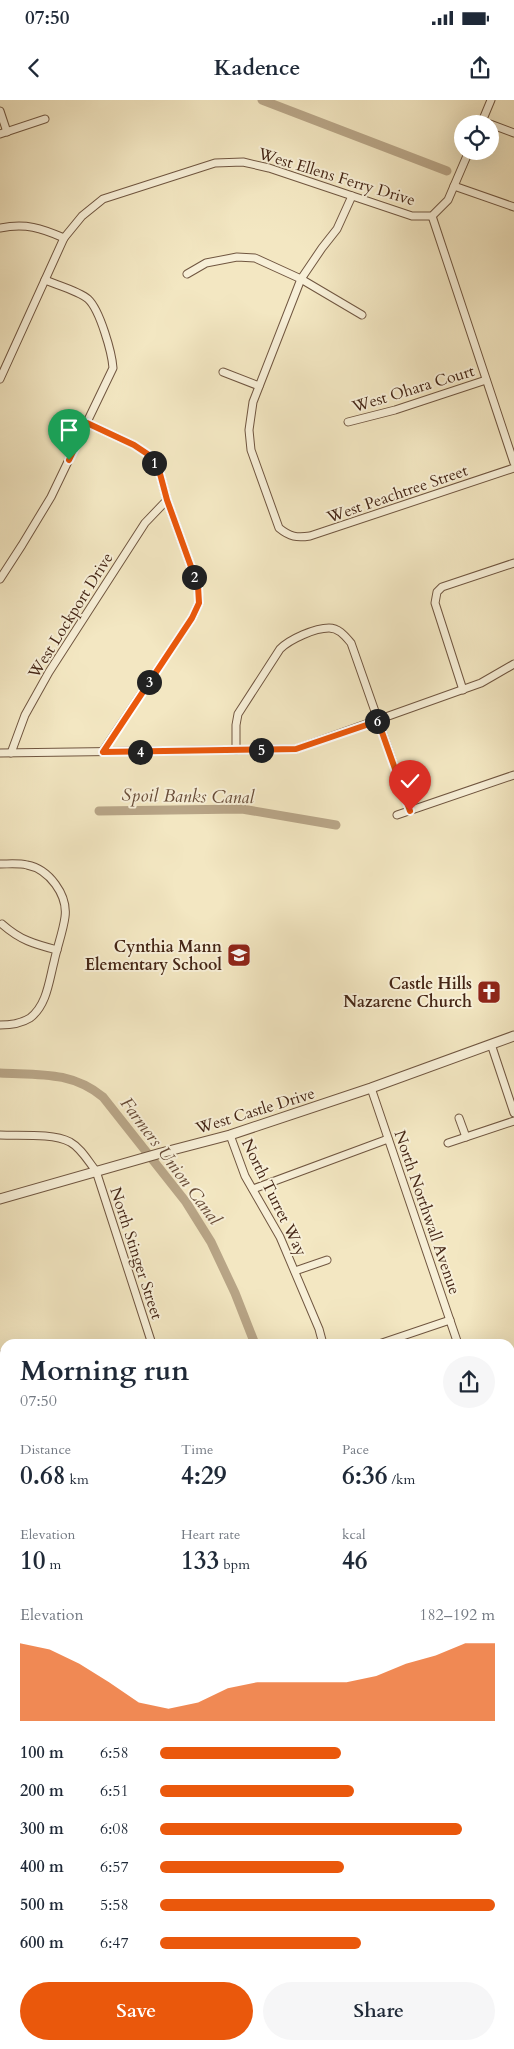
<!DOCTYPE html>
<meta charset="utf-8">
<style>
body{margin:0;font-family:Cardo,serif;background:#f6f6f7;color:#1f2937;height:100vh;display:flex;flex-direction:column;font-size:19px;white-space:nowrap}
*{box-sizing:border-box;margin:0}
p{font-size:16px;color:#747a83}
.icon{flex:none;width:28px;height:28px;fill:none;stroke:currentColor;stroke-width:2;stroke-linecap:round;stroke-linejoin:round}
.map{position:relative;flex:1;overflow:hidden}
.details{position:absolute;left:0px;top:1239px;width:515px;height:711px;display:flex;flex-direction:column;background:#fff;border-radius:15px 15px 0 0;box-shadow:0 5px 20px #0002}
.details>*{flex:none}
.fabs{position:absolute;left:454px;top:15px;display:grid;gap:10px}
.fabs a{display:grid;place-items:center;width:45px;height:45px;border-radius:50%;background:#fff;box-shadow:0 5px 20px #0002;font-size:25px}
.pin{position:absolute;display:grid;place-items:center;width:42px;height:42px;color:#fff;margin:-51px -21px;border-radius:50% 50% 50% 0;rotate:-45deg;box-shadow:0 0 5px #0007}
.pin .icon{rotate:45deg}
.km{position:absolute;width:25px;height:25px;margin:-12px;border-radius:50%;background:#222;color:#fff;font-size:14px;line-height:25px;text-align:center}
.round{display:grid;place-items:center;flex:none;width:52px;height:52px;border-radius:26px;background:#f6f6f7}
.headline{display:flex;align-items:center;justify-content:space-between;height:85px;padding:0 20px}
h1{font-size:28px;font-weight:700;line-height:38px}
.figures{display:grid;grid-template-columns:repeat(3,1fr);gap:8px;height:85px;padding:5px 20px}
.figures div{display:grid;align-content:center}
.figures b{font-size:25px;font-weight:700}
.figures small{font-size:14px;font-weight:400}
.figures p{font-size:14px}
.chart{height:140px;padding:10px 20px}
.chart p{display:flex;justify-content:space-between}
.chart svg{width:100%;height:90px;margin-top:5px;fill:#ea580c;opacity:.7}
.button{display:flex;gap:10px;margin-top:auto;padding:10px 20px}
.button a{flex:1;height:58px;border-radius:30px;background:#ea580c;color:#fff;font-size:20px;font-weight:700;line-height:58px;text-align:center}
.button a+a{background:#f6f6f7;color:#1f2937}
ul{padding:0 20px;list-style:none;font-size:16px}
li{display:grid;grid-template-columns:80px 60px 1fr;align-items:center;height:38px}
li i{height:12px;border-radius:6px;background:#ea580c}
.status{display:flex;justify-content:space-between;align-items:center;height:35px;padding:0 25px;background:#fff;direction:ltr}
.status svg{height:14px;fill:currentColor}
header{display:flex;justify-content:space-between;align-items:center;height:65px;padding:0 20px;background:#fff;font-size:22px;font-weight:700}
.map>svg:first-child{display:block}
</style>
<div class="status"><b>07:50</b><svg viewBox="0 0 49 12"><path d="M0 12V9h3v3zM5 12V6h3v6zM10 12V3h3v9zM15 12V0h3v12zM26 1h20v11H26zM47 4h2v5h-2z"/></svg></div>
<header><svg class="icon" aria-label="back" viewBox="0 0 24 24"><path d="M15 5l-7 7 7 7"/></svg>Kadence<svg class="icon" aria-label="share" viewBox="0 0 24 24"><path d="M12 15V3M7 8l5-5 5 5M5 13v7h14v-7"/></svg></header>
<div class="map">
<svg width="514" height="1949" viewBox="0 0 514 1949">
<rect width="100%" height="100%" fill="#f3e7c2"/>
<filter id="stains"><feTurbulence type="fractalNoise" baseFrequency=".004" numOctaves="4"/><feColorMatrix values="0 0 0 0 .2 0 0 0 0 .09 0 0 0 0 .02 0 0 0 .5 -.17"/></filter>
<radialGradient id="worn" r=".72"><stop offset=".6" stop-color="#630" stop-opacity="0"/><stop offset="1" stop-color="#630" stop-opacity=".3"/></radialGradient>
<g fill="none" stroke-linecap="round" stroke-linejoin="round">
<!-- canal -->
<g stroke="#b8a587" stroke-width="9">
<path d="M262,0l185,71"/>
<path d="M99,711l143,-2 94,16"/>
<path d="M0,973c39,2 71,-2 103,24l83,105 25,40 24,51 20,51"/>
<path d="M510,1681l4,1"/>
</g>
<!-- minor casing -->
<g stroke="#705640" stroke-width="9">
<g id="minor">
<path d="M0,11l7,21"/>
<path d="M481,24l10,-24"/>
<path d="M490,24l24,9"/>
<path d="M0,34l45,-15"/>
<path d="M454,86l60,21"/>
<path d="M352,96l-15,33 -15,19 -21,31 -48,123 -4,28 2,20 28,78c11,9 18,10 31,8l204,-68"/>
<path d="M432,116l82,247"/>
<path d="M0,128c26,-5 41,0 64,10"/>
<path d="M187,174l19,-11 31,-6 18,1 46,21 61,36"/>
<path d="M223,272l36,14"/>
<path d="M0,279l64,-141 18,-22 21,-17 112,-36 28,-1 26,6 143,48h20l16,-16 21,-49"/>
<path d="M348,322l47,-12 91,-30"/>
<path d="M87,323l47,22 15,10 10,15 8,30 31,86 1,17 -7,15 -89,133"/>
<path d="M0,479l22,-34 29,-48 62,-129c-1,-15 -13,-58 -25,-69 -9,-8 -31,-14 -43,-19"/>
<path d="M463,590l-28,-87 2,-11 5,-5 72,-24"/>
<path d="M236,650v-25l2,-11 42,-65c10,-10 35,-21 49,-21 10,0 16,8 22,15l59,168"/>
<path d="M0,653l296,-4 185,-66 33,-19"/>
<path d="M11,653l14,-38 24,-43 96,-149 22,-23"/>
<path d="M397,715l117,-40"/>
<path d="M0,764c9,0 19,-1 27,1 22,4 41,30 38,52 -2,15 -8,30 -11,45 -5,19 -7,43 -24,56 -8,5 -21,7 -30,7"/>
<path d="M2,824c18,16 32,20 55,26"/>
<path d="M491,944l23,69"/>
<path d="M371,988l87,256"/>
<path d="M459,1018l7,19"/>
<path d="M0,1035c20,1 52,-2 70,7 11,6 18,19 26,29l56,173"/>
<path d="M230,1035l15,41 35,61 39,92 4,15"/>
<path d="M448,1043l66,-22"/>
<path d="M253,1089l135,-50"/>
<path d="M295,1171l32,-11"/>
<path d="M379,1244l71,-24"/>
<path d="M0,1422l5,-1"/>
<path d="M510,1543l4,-2"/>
</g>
</g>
<!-- tertiary casing -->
<g stroke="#705640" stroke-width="11">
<g id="tertiary">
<path d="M0,1099l161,-46 69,-18 141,-47 143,-52"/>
<path d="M0,1256l5,14"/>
<path d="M510,1792l4,3"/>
</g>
</g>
<!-- minor -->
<use href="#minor" stroke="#f7efd7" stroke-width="7"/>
<!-- tertiary -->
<use href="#tertiary" stroke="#f7efd7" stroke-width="9"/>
</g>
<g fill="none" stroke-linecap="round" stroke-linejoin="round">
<!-- route casing -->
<g stroke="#fff" stroke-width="10">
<path id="route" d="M69,360l18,-37 47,22 15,10 10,15 8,30 31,86 1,17 -7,15 -89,134 193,-3 82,-28 32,90"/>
</g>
<!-- route -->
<use href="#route" stroke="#ea580c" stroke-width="6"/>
</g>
<!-- icons -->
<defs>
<g id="school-square" transform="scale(1.25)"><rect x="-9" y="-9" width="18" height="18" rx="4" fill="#8f2418" stroke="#f7efd7"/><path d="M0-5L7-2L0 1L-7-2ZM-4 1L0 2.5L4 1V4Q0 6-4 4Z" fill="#fff"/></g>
<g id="church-square" transform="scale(1.25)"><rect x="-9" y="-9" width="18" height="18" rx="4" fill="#8f2418" stroke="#f7efd7"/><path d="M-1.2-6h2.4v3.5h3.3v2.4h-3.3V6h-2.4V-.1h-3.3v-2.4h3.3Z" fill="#fff"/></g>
</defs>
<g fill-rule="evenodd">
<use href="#school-square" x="239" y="855"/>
<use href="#church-square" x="489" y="892"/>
</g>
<g text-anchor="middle" stroke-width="4" stroke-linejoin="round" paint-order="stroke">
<!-- street labels -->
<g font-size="16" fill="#442515" stroke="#f7efd7">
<text transform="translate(337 76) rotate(17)" y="6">West Ellens Ferry Drive</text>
<text transform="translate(413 288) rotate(-17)" y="6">West Ohara Court</text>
<text transform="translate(397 393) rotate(-19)" y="6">West Peachtree Street</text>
<text transform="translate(70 515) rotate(-58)" y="6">West Lockport Drive</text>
<text transform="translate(255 1010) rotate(-17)" y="6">West Castle Drive</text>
<text transform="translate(275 1097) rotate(64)" y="6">North Turret Way</text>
<text transform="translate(428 1112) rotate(71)" y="6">North Northwall Avenue</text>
<text transform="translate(137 1153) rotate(72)" y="6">North Stinger Street</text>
</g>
<!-- poi labels -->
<g font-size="16" font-weight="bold" fill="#442515" stroke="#f7efd7" text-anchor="end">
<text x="222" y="852">Cynthia Mann<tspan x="222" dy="18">Elementary School</tspan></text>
<text x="472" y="889">Castle Hills<tspan x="472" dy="18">Nazarene Church</tspan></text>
</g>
<!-- water labels -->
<g font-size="18" font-style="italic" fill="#674b37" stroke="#f7efd7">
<text transform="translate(188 696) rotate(1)" y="6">Spoil Banks Canal</text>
<text transform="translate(171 1061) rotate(53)" y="6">Farmers Union Canal</text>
</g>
</g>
<rect width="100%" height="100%" filter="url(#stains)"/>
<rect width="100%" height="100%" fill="url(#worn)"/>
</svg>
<div class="fabs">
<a><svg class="icon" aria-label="locate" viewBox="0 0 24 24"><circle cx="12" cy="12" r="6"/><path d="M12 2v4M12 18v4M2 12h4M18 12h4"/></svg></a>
</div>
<div class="pin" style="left:69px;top:360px;background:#1e9e55"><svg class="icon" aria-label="arrive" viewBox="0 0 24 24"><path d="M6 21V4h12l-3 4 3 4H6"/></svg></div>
<div class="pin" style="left:410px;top:711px;background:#d93025"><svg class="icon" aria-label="check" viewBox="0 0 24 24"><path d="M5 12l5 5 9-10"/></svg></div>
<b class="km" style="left:154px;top:363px">1</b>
<b class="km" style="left:194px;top:477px">2</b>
<b class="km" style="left:149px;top:582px">3</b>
<b class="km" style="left:140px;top:652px">4</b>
<b class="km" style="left:261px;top:650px">5</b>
<b class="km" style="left:377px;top:621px">6</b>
<section class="details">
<div class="headline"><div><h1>Morning run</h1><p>07:50</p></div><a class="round"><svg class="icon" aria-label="share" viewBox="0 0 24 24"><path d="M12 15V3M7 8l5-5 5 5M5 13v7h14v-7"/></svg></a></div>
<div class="figures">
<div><p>Distance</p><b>0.68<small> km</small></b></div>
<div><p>Time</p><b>4:29</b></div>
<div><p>Pace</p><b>6:36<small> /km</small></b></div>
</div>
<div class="figures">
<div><p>Elevation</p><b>10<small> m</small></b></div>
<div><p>Heart rate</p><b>133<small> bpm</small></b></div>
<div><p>kcal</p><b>46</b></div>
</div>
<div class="chart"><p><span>Elevation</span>182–192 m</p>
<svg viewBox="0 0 160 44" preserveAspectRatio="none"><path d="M0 44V6L10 9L20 16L30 25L40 35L50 38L60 35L70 28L80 25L90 25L100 25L110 25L120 22L130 16L140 12L150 6L160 6V44z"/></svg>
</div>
<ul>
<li><b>100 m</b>6:58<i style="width:54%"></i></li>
<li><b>200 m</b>6:51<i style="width:58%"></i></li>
<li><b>300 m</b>6:08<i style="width:90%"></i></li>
<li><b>400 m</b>6:57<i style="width:55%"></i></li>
<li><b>500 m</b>5:58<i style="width:100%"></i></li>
<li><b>600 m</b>6:47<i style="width:60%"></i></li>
</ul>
<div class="button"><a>Save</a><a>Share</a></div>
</section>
</div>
